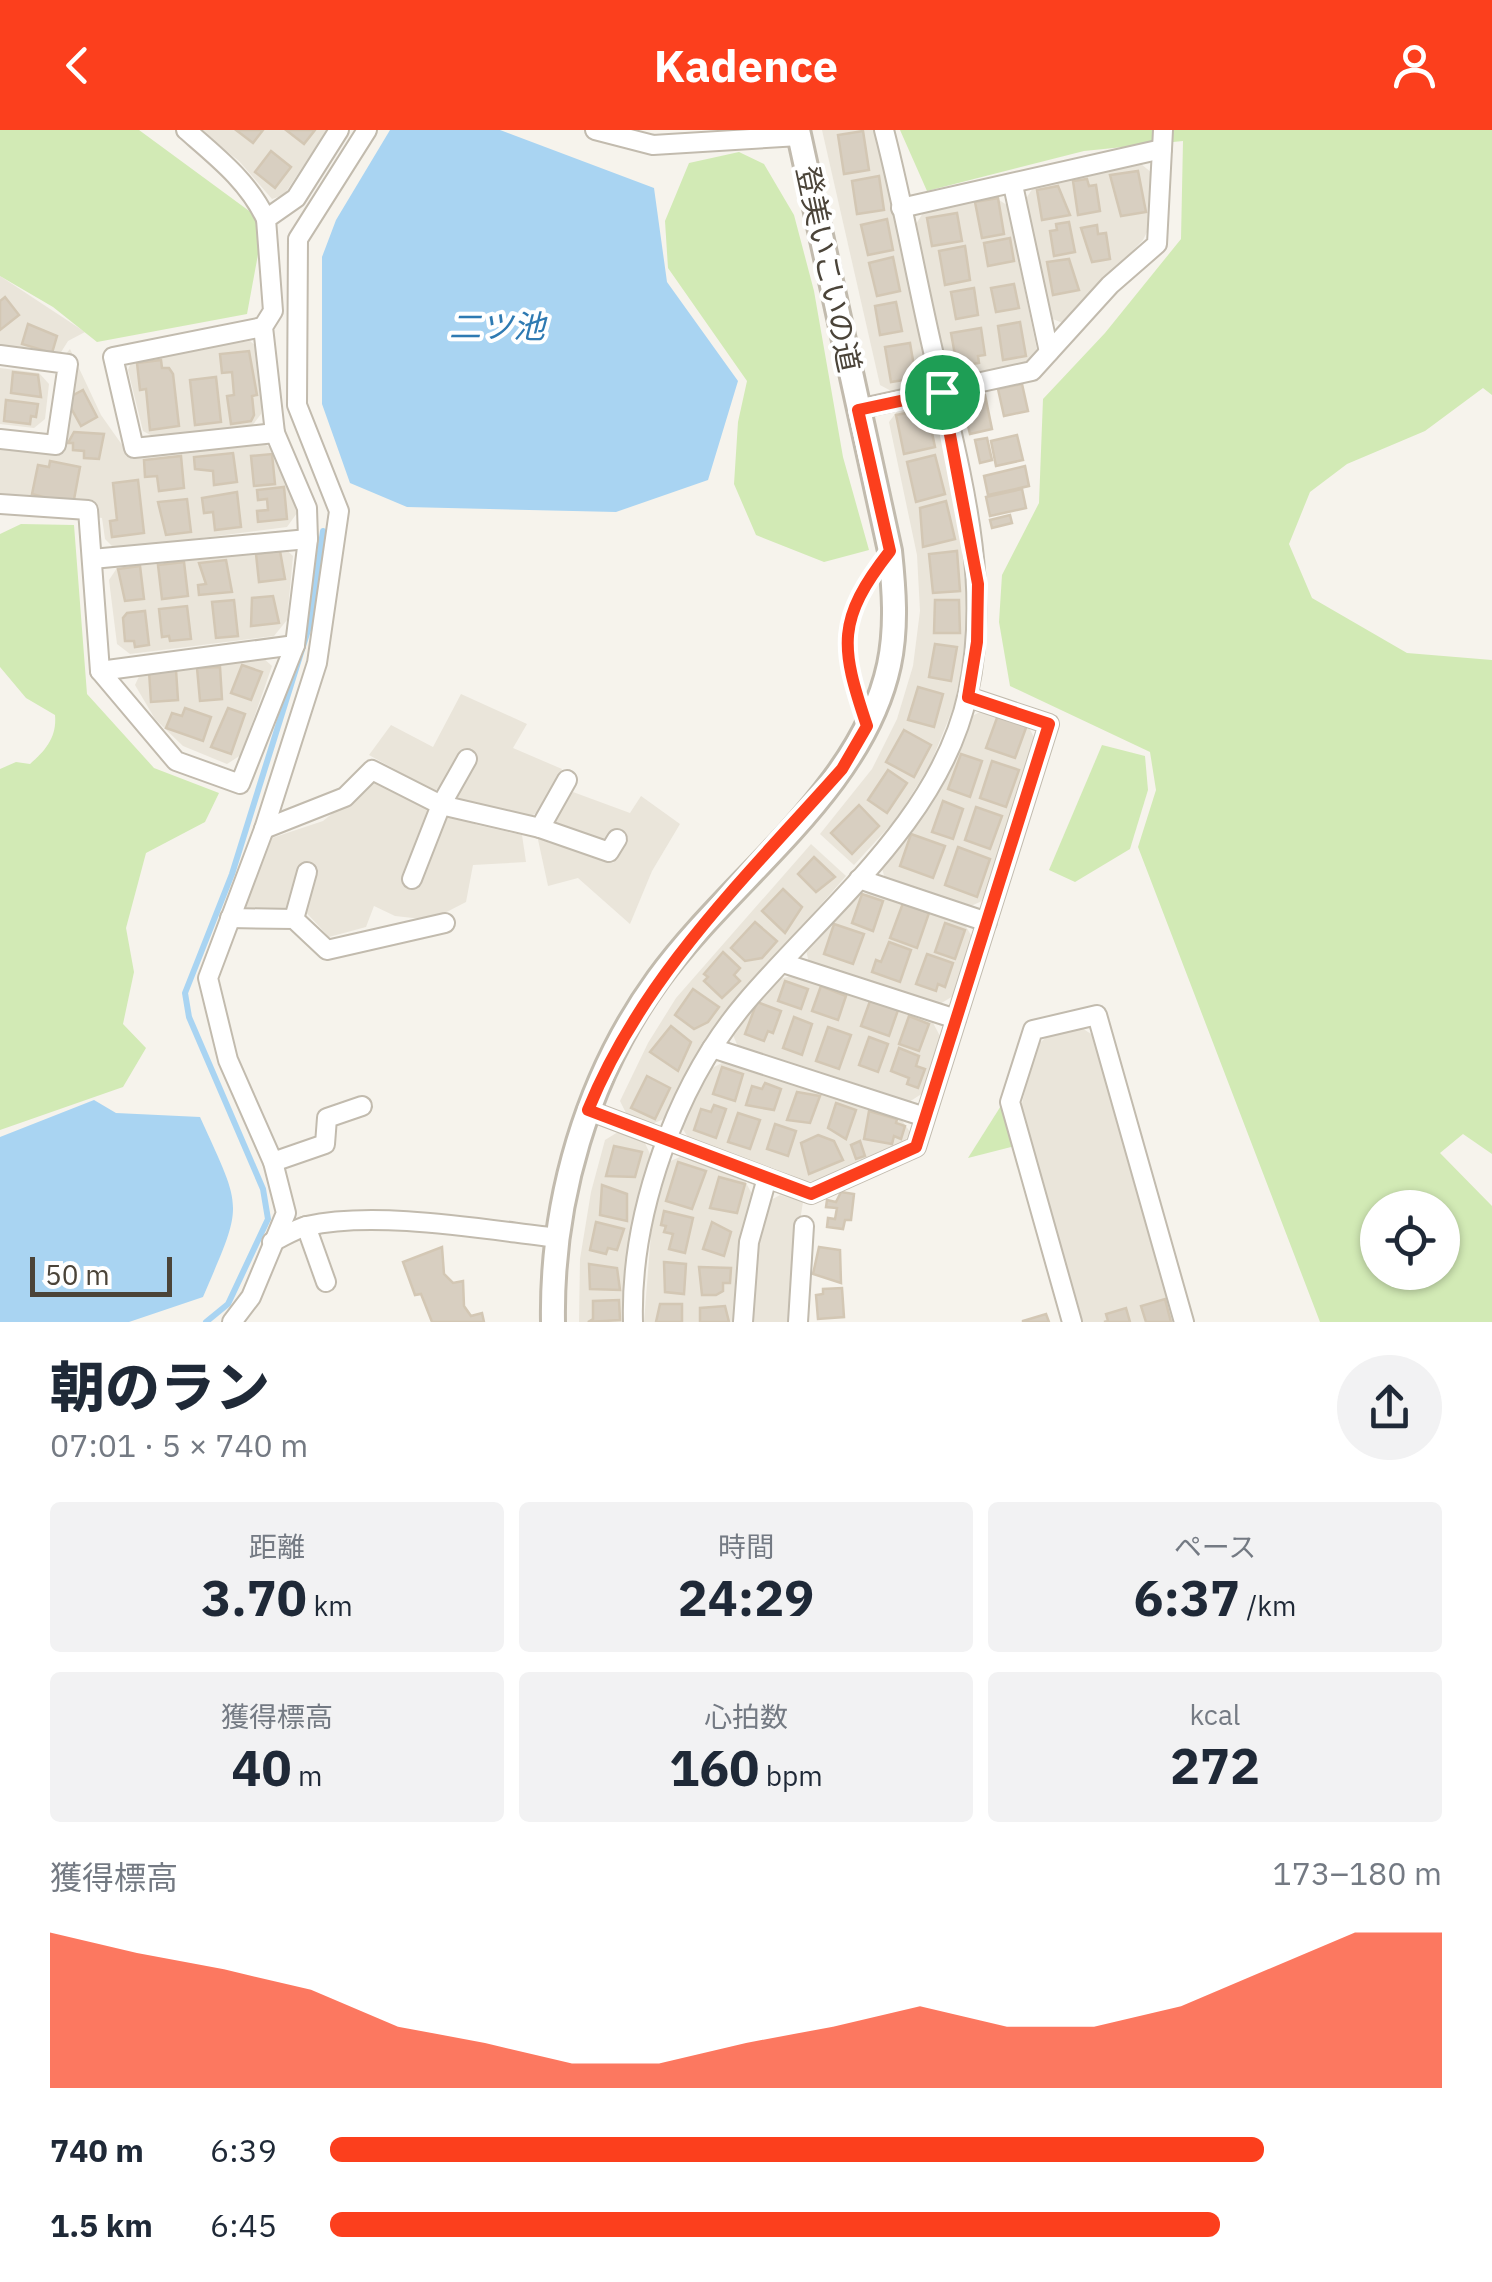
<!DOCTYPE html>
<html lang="ja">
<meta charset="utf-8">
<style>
body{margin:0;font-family:"IBM Plex Sans","Noto Sans JP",sans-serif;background:#f2f2f3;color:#1f2937;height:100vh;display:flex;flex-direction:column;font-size:38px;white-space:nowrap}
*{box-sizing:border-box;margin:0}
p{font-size:32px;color:#747a83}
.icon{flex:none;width:55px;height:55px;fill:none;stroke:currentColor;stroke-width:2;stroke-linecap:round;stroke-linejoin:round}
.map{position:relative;height:1192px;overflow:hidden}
.drawer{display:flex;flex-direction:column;background:#fff;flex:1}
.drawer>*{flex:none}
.controls{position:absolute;left:1360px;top:1060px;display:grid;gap:20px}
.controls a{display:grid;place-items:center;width:100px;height:100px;border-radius:50%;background:#fff;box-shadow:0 2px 8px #0004;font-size:50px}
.scale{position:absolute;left:30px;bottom:25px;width:142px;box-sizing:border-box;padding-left:10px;border:5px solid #4b4439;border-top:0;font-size:28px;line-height:35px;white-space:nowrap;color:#4b4439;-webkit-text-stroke:8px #fff;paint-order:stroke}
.pin{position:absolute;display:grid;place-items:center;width:85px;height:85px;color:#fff;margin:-42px;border:5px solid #fff;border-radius:50%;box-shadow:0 2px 10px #0007}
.round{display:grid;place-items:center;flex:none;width:105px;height:105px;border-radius:52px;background:#f2f2f3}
.headline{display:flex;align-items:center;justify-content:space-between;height:170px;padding:0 50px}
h1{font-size:55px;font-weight:800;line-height:75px}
.stats{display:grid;grid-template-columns:repeat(3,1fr);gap:15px;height:170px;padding:10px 50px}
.stats div{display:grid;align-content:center;border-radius:10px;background:#f2f2f3;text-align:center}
.stats b{font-size:50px;font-weight:800}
.stats small{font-size:28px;font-weight:400}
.stats p{font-size:28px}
.chart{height:280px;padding:20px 50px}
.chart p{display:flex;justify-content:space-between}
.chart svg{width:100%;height:180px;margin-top:10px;fill:#fc3f1d;opacity:.7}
ul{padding:0 50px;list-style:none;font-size:32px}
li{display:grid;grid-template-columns:160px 120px 1fr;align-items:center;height:75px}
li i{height:25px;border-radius:12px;background:#fc3f1d}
header{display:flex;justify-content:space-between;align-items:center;height:130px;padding:0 50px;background:#fc3f1d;color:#fff;font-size:45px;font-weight:800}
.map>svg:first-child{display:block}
</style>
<header><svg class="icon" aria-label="back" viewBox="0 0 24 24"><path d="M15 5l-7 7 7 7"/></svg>Kadence<svg class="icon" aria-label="person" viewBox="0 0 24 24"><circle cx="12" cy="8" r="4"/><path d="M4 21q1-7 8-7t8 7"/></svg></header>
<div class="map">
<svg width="1492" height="1192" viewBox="0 0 1492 1192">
<rect width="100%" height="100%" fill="#f6f3ec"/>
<!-- residential -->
<g fill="#eae5da">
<path d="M200,0h127l-43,65 -12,4 -33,-38z"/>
<path d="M822,0h53l53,243 -10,14 -25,5 -13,-7z"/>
<path d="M1141,34l11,9 -3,55 -6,12 -80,83 -13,-5 -25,-118 8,-12z"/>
<path d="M994,67l13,8 30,145 -8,12 -70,15 -13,-8 -30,-145 7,-11z"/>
<path d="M0,146l85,56 -17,9 -10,16 -58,-6z"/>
<path d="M250,211l12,10 -1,63 -9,12 -96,12 -13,-7 -15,-61 5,-13z"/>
<path d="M70,219l31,66 31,44 131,-16 14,9 20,61 -10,14 -172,22 -10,-10 -3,-21 -102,-15v-60l57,7 7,-94z"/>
<path d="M0,238l39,5 10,11 -4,35 -11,9 -34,-4z"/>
<path d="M923,274l13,7 29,138 2,95 -13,62 -24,59 -33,53 -43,47 -34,-31 52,-65 25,-50 16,-53 7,-55 -3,-56 -28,-133 9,-12z"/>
<path d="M282,416l11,10 -6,64 -13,16 -144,18 -13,-10 -8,-64 8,-12z"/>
<path d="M261,526l11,10 -31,89 -14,9 -44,-18 -28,-27 -20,-34 6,-13z"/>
<path d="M461,564l66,30 -14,24 49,21 -24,43 -10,6 -70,-19 -2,-5 19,-34 -12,-9 -21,36 -8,4 -65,-36 22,-30 42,22z"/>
<path d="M982,581l46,15 7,13 -53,162 -11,5 -86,-27 -4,-14 51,-64 40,-85z"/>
<path d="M376,649l50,26 3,7 -22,64 38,-59 8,-3 24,11 45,10 4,27 -53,3 -7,37 -35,18 -36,-4 -21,-10 -8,21 -37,10 -28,-30 14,-41 -12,-1 -16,46h-40l-6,-9 25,-62 57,-19 32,-26 9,-2z"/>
<path d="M573,662l57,21 11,-17 39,28 -28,47 -22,53 -52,-46 -30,8 -11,-51 76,28 15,-26 -15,-8 -5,9 -9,2 -45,-18z"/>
<path d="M811,714l35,32 -128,146 -54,97 -12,5 -25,-9 -7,-14 28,-58 28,-45z"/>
<path d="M868,763l96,30 8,14 -19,59 -13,8 -131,-41 -3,-13 50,-54z"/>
<path d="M791,846l141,45 8,15 -17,57 -14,9 -171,-55 -5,-12 46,-56z"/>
<path d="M1082,898l12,8 81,286h-92l-62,-215 15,-61 12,-10z"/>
<path d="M724,932l177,57 9,13 -4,8 -91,41 -13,1 -113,-43 -8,-13 29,-57z"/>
<path d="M618,1002l26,9 6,13 -20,83 -3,85h-48l1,-63 11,-67 14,-52z"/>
<path d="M680,1027l65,24 7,13 -16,73 -2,55h-90l8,-101 16,-59z"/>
<path d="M780,1065l23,7 -14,88v32h-36l6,-79 10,-42z"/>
</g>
<!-- green -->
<g fill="#d2eab5" fill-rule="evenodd">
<path d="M0,0h139l125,92 -17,92 -150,28 -44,-35 -53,-31z"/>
<path d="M900,0h592v265l-9,-7 -58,43 -78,33 -37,28 -21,52 23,54 95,55 85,7v494l-29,-20 -23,19 52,53v116h-172l-182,-475 18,-57 -6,-38 -140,-66 -11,-64 3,-47 37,-72 4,-104 62,-66 76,-94 2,-98 -99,10 -157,40zM1378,1078h64v64h-64z"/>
<path d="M739,22l25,12 30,51 20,76 29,166 26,93 -45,12 -68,-27 -22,-51 4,-62 9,-41 -79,-113 -3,-47 24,-58z"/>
<path d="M21,394l53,1 13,169 67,74 65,25 -14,29 -59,31 -20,75 8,44 -11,52 23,24 -23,39 -123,43v-361l16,-7 14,2c16,-14 27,-27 25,-49l-29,-17 -26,-31v-133z"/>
<path d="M1102,615l43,11 3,34 -18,59 -55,33 -26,-12z"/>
<path d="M1004,971l11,45 -47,12z"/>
</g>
<!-- water -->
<g fill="#a9d4f2">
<path d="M390,0h110l154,58 13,94 71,99 -30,99 -92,32 -209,-5 -57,-24 -28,-79v-147l14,-37z"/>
<path d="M94,970l22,13 84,4c43,95 44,84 3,180l-74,25h-129v-185z"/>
</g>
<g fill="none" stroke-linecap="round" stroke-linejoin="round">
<!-- stream -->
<path stroke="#a9d4f2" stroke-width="6" d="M206,1192l22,-18 40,-85 -5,-30 -74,-172 -4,-24 47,-119 77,-247 14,-96"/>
</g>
<!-- building -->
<g fill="#d8cfc1" stroke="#d3c7b4" stroke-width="2.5">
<path d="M236,0h27l-10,13z"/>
<path d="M286,0h29l-11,14z"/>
<path d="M863,1l6,39 -25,4 -6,-39z"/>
<path d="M271,21l20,16 -16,21 -20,-16z"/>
<path d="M1138,41l8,41 -25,4 -11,-41z"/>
<path d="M879,46l5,34 -27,4 -5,-33z"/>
<path d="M1087,49l2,7 7,-1 4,26 -22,4 -5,-34z"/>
<path d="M1058,56l12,29 -28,5 -5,-30z"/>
<path d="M998,68l6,36 -22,4 -7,-36z"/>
<path d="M957,83l5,28 -30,5 -5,-28z"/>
<path d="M887,89l6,31 -25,5 -7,-30z"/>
<path d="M1069,92l6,30 -21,4 -4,-25 7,-1 -1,-6z"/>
<path d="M1097,95l1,9 8,-1 4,26 -18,3 -11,-34z"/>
<path d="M1010,108l4,23 -26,5 -4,-23z"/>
<path d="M965,116l5,34 -25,5 -6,-34z"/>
<path d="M893,127l7,34 -23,5 -8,-33z"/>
<path d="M1069,129l10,31 -26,5 -6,-33z"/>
<path d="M1014,154l5,24 -23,4 -5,-24z"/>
<path d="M974,158l4,27 -22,4 -5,-27z"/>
<path d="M5,167l14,18 -19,15v-29z"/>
<path d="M896,172l6,29 -22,4 -5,-29z"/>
<path d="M1020,192l6,34 -23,4 -5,-34z"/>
<path d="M28,194l29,12 -5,17 -30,-9z"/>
<path d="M981,198l4,27 -7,1 1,7 -22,3 -6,-33z"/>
<path d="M910,213l6,35 -25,4 -6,-35z"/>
<path d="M249,221l8,44 -5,1 2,19 -3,6 -20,3 -4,-28 7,-1 -2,-23 -10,1 -2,-19z"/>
<path d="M161,230l1,8h7l4,6 6,52 -29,4 -4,-41 -6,1 -3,-27z"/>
<path d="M13,242l25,3 3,22 -30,-4z"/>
<path d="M216,247l5,45 -26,3 -5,-45z"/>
<path d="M1022,254l6,27 -24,5 -6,-27z"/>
<path d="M83,260l14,27 -16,9 -15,-27z"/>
<path d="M985,265l7,34 -22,5 -8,-33z"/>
<path d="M6,270l32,4 -2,13 -5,-1 -1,8 -26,-3z"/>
<path d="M927,279l8,38 -31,7 -8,-39z"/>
<path d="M74,302l30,2 -5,25 -15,-1v-7l-11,-1v-7h-5z"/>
<path d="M1017,305l6,25 -27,6 -5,-25z"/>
<path d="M987,308l5,22 -12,3 -5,-23z"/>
<path d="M233,323l4,29 -23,3 -1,-14 -18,-2 -1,-12z"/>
<path d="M272,324l3,30 -21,2 -3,-30z"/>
<path d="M935,325l10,39 -29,8 -9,-40z"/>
<path d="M181,326l3,32 -25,3 -2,-15 -12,1 -1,-17z"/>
<path d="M50,331l30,6 -7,38 -41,-11 6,-29 11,2z"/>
<path d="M1025,336l4,20 -41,9 -4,-19z"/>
<path d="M138,350l6,53 -32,4 -2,-16 7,-1 -4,-37z"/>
<path d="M284,357l3,32 -29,3 -1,-11 11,-1 -1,-11 -9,1 -1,-10z"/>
<path d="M1022,359l4,19 -36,8 -4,-19z"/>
<path d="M237,362l4,35 -26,3 -2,-18 -9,1 -2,-15z"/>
<path d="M187,369l4,33 -25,3 -8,-33z"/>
<path d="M946,371l9,38 -32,8 -3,-39z"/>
<path d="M1010,385l2,8 -20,5 -2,-8z"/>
<path d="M280,421l5,28 -26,3 -3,-28z"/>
<path d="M957,421l3,40 -27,2 -4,-39z"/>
<path d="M226,430l6,32 -33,3 -1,-10 8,-1 -7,-21z"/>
<path d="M184,432l4,34 -26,3 -4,-34z"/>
<path d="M140,436l4,33 -19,2 -7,-32z"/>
<path d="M273,466l6,27 -28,3 1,-28z"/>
<path d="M234,470l4,36 -22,2 -4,-36z"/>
<path d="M935,470h24l1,33h-26z"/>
<path d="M187,476l4,33 -21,2 -1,-5 -7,1 -3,-28z"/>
<path d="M145,481l4,34 -14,2 -1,-6h-9l-2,-23 4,-5z"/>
<path d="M935,514l22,3 -6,34 -22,-4z"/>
<path d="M242,535l20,7 -11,28 -20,-7z"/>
<path d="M220,537l2,32 -22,2 -3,-33z"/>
<path d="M176,540l2,30 -27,2 -2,-31z"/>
<path d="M918,557l25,7 -9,33 -26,-7z"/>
<path d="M185,578l26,9 -8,24 -37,-13 6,-15 10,3z"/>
<path d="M228,578l17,6 -14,40 -20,-7z"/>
<path d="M998,585l29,10 -12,33 -29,-10z"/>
<path d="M904,600l27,15 -17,32 -28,-15z"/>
<path d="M961,624l21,7 -12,36 -22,-8z"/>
<path d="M992,631l27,9 -13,37 -26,-9z"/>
<path d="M888,640l19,13 -20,30 -19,-13z"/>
<path d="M943,671l20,8 -10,30 -21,-7z"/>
<path d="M859,675l20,21 -27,28 -21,-21z"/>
<path d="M976,677l26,9 -12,33 -25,-9z"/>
<path d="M911,704l34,12 -12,32 -33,-12z"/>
<path d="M958,717l32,12 -13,38 -32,-12z"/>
<path d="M814,727l21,20 -19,15 -18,-18z"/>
<path d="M783,759l19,18 -17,26 -23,-22z"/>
<path d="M862,764l21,7 -10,30 -21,-8z"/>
<path d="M903,773l26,10 -12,35 -27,-10z"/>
<path d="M755,792l22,19 -15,17 -17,3 -14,-13z"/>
<path d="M945,793l20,7 -10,29 -20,-7z"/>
<path d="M834,794l30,10 -11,30 -29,-10z"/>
<path d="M889,812l22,8 -11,32 -28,-10 4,-12 5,2z"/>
<path d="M723,822l17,16 -6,7 6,6 -18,17 -18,-17 4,-4 -4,-3z"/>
<path d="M927,824l26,9 -8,24 -7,-3 -2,7 -20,-7z"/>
<path d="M785,851l23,8 -7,20 -23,-8z"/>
<path d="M821,856l25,10 -8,24 -26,-9z"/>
<path d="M693,859l26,18 -11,15 -14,7 -19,-14z"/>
<path d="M870,871l28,9 -9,26 -28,-10z"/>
<path d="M757,872l24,9 -8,22 -5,-2 -4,10 -19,-7z"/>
<path d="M909,886l20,8 -10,27 -20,-7z"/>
<path d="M794,887l18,7 -10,31 -19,-7z"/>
<path d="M671,896l20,16 -13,29 -28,-19z"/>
<path d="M828,897l23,8 -12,34 -23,-8z"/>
<path d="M869,907l19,7 -10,28 -19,-7z"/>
<path d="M899,918l20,8 -3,10 9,3 -7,19 -11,-4 2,-6 -18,-7z"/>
<path d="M722,937l21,7 -8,27 -22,-7z"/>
<path d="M647,946l23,12 -15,31 -24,-11z"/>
<path d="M765,953l16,6 -7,21 -28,-5 6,-19 10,3z"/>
<path d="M797,962l23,4 -10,27 -23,-3z"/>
<path d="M836,973l20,7 -10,29 -18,-11z"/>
<path d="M714,975l12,4 -10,29 -22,-8 7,-21 10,3z"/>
<path d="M869,981l28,8 -1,4 9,3 -4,13 -7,-3 -2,8 -28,-5z"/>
<path d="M738,983l22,7 -10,29 -22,-7z"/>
<path d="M775,994l21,7 -8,25 -21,-7z"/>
<path d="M818,1005l16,6 9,19 -34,14 -8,-31z"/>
<path d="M860,1011l5,15 -9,3 -5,-14z"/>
<path d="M614,1016l28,6 -7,25 -29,-1z"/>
<path d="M678,1032l28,9 -14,38 -26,-8z"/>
<path d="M719,1047l26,7 -8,29 -27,-5z"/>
<path d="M602,1055l25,9v27l-27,-6z"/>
<path d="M841,1062l13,2 -3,26h-6l-2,9 -16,-2 1,-9 7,1 2,-11 -11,-1 1,-7 9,2z"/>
<path d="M664,1081l29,7 -8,35 -16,-4 4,-15 -9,-2 2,-6 -5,-1z"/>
<path d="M596,1092l28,7 -7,21 -9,-2 -2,6 -16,-4z"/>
<path d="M712,1092l19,10 -7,24 -21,-7z"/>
<path d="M442,1117l2,27 9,9 10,-2 1,25 7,10 11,-3 2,9h-52l-11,-28 -6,1 -12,-33z"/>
<path d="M819,1117l21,3 1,33 -28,-9z"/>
<path d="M664,1132l22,2 -2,30 -19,-2z"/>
<path d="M589,1134l28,4 3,22 -30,-1z"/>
<path d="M699,1137l32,1 -1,15h-7v8l-7,4h-14z"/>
<path d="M842,1158l2,29 -26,2 -2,-24 7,-1v-5z"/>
<path d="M1165,1169l6,23h-25l-5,-16z"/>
<path d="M619,1170l1,20 -32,2 5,-3v-18z"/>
<path d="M660,1174h22v18h-26z"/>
<path d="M725,1176l4,16h-29v-14z"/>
<path d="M1126,1178l4,14h-26l4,-1 -2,-7z"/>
<path d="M1046,1184l3,8h-26v-1z"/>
</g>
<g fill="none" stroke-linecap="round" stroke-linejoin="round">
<!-- service casing -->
<g stroke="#c2bbae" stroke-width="14">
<path id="service" d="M865,588c-24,-68 -27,-100 21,-161"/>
</g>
<!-- minor casing -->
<g stroke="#c2bbae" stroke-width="22">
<g id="minor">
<path d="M186,0c31,27 62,51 80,89"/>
<path d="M595,0l58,15 146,-9"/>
<path d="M1013,55l36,167"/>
<path d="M901,78l261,-59"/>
<path d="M263,197l-150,30 21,91 141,-15"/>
<path d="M0,225l68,9 -12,81 -56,-6"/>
<path d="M858,279l174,-38 78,-86 47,-41 6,-114"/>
<path d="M0,374l88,6 12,161 76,90 64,23 55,-139 13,-106 -1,-31 -32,-75 -12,-106 10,-16 -7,-92 30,-21 43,-68"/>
<path d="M92,429l216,-20"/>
<path d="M100,541l195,-26"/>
<path d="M540,698l69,24 8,-13"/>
<path d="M264,699l81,-32 27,-27 69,35 99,23 27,-48"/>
<path d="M412,749l29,-74 26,-46"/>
<path d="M859,749l128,43"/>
<path d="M230,788l64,1 33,31 118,-27"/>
<path d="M294,789l13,-47"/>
<path d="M783,833l173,56"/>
<path d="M712,918l213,69"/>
<path d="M588,980l179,68 -18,64 -6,80"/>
<path d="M273,1032l52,-18 2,-26 35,-12"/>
<path d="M767,1048l44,16 105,-47 133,-423 -81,-27"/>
<path d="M306,1096l20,56"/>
<path d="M272,1112c11,-5 23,-13 35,-16 70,-16 180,4 251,12"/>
<path d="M232,1192l19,-25 35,-84 -13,-51 -45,-102 -20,-82 56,-149 53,-166 22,-152 -42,-106 1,-166 69,-109"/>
<path d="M633,1192c-3,-108 43,-238 113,-320 80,-94 195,-183 222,-309 25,-116 -10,-229 -35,-342 -17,-73 -30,-148 -49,-221"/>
<path d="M798,1192l6,-96"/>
<path d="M1072,1192l-62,-220 23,-72 64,-15 87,307"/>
</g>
</g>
<!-- tertiary casing -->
<g stroke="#c2bbae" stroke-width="28">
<path id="tertiary" d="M553,1192c-2,-121 34,-245 105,-343 73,-101 204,-188 231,-314 8,-38 5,-76 1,-114l-92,-421"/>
</g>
<!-- service -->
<use href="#service" stroke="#fff" stroke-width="9"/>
<!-- minor -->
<use href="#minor" stroke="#fff" stroke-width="18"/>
<!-- tertiary -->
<use href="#tertiary" stroke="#fff" stroke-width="22"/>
</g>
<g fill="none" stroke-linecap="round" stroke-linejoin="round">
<!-- route casing -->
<g stroke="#fff" stroke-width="20">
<path id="route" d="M942,262l36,192 -1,58 -9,55 81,27 -133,423 -105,47 -223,-84c55,-135 159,-234 254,-341l25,-43c-27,-80 -31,-106 23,-175l-32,-141z"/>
</g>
<!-- route -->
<use href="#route" stroke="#fc3f1d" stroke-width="12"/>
</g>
<g text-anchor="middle" stroke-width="8" stroke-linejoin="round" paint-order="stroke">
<!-- street labels -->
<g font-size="30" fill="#4b4439" stroke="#fff">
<text transform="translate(828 139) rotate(78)" y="10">登美いこいの道</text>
</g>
<!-- water labels -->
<g font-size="32" font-style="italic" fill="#2e7ab2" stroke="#fff">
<text x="497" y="208">二ツ池</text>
</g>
</g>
</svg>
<div class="controls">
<a><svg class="icon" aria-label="locate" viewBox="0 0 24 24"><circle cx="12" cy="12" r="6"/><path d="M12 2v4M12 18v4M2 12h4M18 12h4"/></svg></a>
</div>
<div class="scale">50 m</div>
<div class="pin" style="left:942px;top:262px;background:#1e9e55"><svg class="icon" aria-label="arrive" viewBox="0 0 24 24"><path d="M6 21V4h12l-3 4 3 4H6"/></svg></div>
</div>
<section class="drawer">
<div class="headline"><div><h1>朝のラン</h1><p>07:01 · 5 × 740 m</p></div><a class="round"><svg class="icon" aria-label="share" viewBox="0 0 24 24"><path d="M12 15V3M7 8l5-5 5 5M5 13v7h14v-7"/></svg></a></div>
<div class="stats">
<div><p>距離</p><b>3.70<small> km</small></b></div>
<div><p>時間</p><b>24:29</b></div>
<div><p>ペース</p><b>6:37<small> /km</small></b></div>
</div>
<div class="stats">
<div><p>獲得標高</p><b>40<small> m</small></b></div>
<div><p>心拍数</p><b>160<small> bpm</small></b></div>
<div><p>kcal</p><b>272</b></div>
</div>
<div class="chart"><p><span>獲得標高</span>173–180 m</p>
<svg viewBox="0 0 160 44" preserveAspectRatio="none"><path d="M0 44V6L10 11L20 15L30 20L40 29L50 33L60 38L70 38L80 33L90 29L100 24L110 29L120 29L130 24L140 15L150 6L160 6V44z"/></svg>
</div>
<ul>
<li><b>740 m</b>6:39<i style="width:84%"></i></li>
<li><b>1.5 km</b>6:45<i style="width:80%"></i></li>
</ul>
</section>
